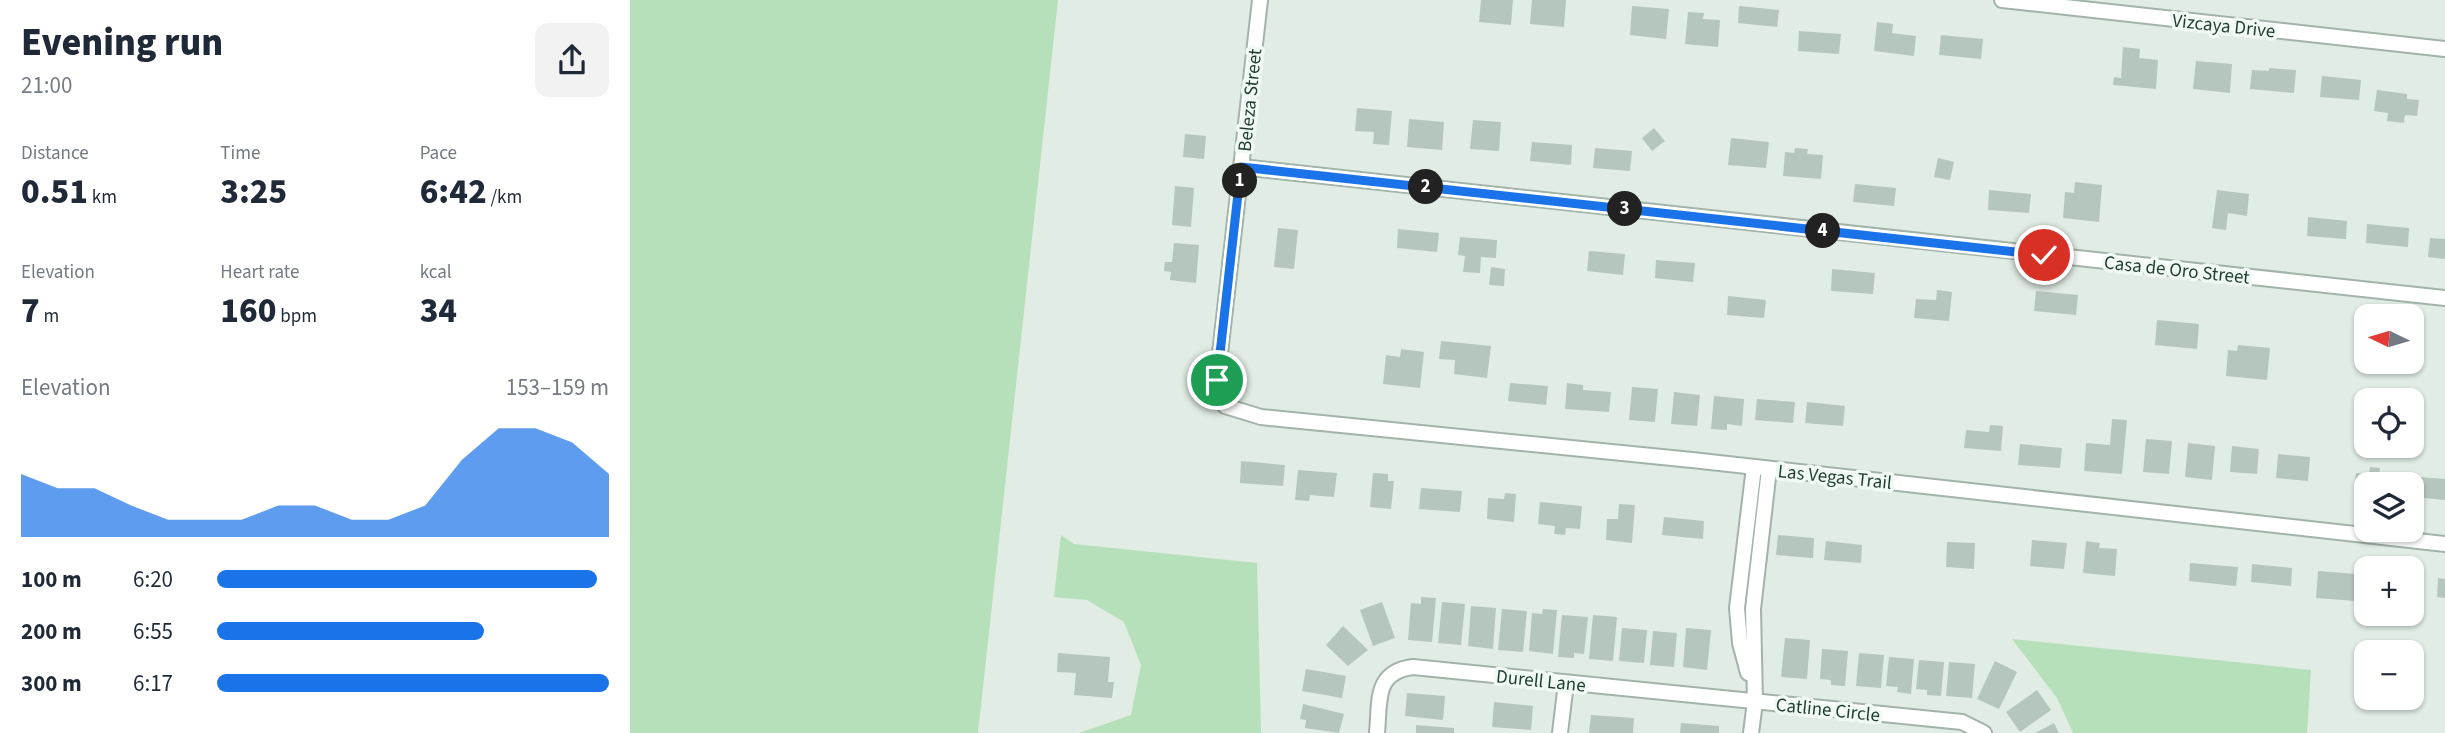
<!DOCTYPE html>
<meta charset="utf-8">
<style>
body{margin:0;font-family:"Source Sans 3",sans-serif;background:#f2f2f3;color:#1f2937;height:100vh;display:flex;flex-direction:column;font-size:26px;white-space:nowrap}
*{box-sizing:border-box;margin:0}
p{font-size:23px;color:#747a83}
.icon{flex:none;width:38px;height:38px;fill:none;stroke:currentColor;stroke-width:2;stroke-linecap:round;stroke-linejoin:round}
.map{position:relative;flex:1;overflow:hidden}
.drawer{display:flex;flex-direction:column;background:#fff;width:630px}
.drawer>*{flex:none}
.needle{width:46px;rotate:275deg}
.fabs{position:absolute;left:1724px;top:304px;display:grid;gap:14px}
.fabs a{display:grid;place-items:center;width:70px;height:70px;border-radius:14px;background:#fff;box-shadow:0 2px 5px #0004;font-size:35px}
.pin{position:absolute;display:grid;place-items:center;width:60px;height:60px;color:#fff;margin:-30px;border:4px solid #fff;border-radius:50%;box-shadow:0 2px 7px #0007}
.km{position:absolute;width:35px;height:35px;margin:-18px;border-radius:50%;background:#222;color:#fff;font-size:19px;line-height:35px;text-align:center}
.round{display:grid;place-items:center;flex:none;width:74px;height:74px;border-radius:14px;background:#f2f2f3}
.overview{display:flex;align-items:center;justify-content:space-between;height:119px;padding:0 21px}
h1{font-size:38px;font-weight:800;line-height:52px}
.figures{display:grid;grid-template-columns:repeat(3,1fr);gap:10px;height:119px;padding:7px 21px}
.figures div{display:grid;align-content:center}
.figures b{font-size:35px;font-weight:800}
.figures small{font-size:19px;font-weight:400}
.figures p{font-size:19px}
.chart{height:196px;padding:14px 21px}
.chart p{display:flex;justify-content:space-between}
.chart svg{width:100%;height:126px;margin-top:7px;fill:#1a73e8;opacity:.7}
ul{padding:0 21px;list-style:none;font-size:23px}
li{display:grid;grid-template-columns:112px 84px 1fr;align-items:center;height:52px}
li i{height:18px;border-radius:9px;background:#1a73e8}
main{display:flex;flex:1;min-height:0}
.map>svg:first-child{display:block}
</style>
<main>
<section class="drawer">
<div class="overview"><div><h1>Evening run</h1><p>21:00</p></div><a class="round"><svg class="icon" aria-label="share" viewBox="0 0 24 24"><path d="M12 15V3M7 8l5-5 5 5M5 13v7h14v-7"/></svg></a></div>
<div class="figures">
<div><p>Distance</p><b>0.51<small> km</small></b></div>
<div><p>Time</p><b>3:25</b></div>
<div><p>Pace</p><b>6:42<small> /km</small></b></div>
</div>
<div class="figures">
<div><p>Elevation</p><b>7<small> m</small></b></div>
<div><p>Heart rate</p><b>160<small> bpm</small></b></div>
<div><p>kcal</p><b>34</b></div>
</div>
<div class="chart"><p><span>Elevation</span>153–159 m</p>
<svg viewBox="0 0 160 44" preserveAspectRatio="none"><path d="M0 44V22L10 27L20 27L30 33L40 38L50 38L60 38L70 33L80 33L90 38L100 38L110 33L120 17L130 6L140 6L150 11L160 22V44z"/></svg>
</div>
<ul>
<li><b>100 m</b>6:20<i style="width:97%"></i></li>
<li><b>200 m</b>6:55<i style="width:68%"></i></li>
<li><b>300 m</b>6:17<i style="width:100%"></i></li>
</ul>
</section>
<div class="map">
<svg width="1815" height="733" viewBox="0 0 1815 733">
<rect width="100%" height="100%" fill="#e0ece4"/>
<!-- green -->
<g fill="#b6e0ba">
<path d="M0,0h428l-80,733h-348z"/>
<path d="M431,535l13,9 183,19 4,170h-182l52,-18 10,-50 -17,-43 -37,-22 -33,-3z"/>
<path d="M1382,639l299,31 -4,63h-234l-16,-35z"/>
</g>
<!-- building -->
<g fill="#b5c7bd">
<path d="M851,0h32l-2,25 -32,-3z"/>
<path d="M902,0h34l-2,27 -34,-3z"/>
<path d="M1002,6l37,3 -3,30 -36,-4z"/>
<path d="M1109,6l40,4 -2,17 -39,-4z"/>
<path d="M1058,12l16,1 -1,6 17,1 -2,27 -33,-3z"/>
<path d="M1247,22l16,2 -1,9 24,3 -2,20 -40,-5z"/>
<path d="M1169,31l42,3 -2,20 -41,-3z"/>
<path d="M1311,35l42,4 -2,20 -42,-4z"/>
<path d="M1493,47l17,2 -1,9 19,2 -2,29 -43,-4 1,-8 7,1z"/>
<path d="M1566,61l36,3 -2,29 -37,-4z"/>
<path d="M1639,68l27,2 -2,23 -44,-4 2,-19 17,1z"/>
<path d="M1692,76l39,4 -2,20 -39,-3z"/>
<path d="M1747,90l30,4v5l12,1 -2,16 -12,-1 -1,8 -17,-2 1,-8 -14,-2z"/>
<path d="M727,108l35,3 -3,34 -16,-1 1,-12 -19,-1z"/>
<path d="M779,119l35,3 -2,28 -35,-3z"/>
<path d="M843,120l28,2 -2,29 -29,-2z"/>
<path d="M1024,128l11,13 -13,10 -10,-13z"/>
<path d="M555,134l21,2 -2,23 -21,-2z"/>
<path d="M1101,138l38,4 -3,26 -38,-3z"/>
<path d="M902,142l40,3 -1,20 -41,-4z"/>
<path d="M965,148l37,3 -2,20 -37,-3z"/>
<path d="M1165,148l13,1 -1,5 16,1 -2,24 -38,-3 2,-24 9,1z"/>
<path d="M1308,158l16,4 -4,18 -16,-3z"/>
<path d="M1445,182l27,3 -3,37 -36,-4 2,-26 9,1z"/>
<path d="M1225,184l41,4 -2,18 -41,-4z"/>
<path d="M545,186l19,2 -3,39 -19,-2z"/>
<path d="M1359,190l42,4 -2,19 -41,-3z"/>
<path d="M1587,190l32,4 -2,22 -19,-3 -2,17 -14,-2z"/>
<path d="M1678,217l39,4 -1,18 -39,-3z"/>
<path d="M1737,224l42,4 -1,19 -42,-4z"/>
<path d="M648,228l20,2 -4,39 -20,-2z"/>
<path d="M768,229l41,4 -2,19 -40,-4z"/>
<path d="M830,237l37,3 -1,18 -15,-1 -1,16 -17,-1 2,-16 -7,-1z"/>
<path d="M1800,238l15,1v20l-17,-2z"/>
<path d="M544,243l25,2 -3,38 -26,-3 1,-8 -7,-1 1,-9h7z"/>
<path d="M959,251l36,3 -2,21 -36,-4z"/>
<path d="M1026,260l39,3 -2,19 -38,-4z"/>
<path d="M861,267l14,2 -1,17 -15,-1z"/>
<path d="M1202,269l43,4 -2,21 -42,-3z"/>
<path d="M1307,290l15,2 -3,29 -35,-3 2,-19 20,1z"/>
<path d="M1406,291l42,4 -2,20 -42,-4z"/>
<path d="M1098,296l38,4 -2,18 -37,-3z"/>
<path d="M1527,320l42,4 -2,25 -42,-4z"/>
<path d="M1727,336l9,1v21l-11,-1z"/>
<path d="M811,341l50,5 -4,32 -33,-4 1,-14 -16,-1z"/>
<path d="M1608,345l32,3 -3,32 -41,-4 2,-26 9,1z"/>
<path d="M771,349l23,3 -4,36 -37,-4 3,-29 14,2z"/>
<path d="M880,383l38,3 -2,19 -38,-4z"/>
<path d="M937,383l16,2v5l28,2 -2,20 -44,-3z"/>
<path d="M1002,387l26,2 -3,33 -26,-2z"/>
<path d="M1044,392l26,3 -3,31 -26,-2z"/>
<path d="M1084,396l30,3 -2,27 -15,-2v6l-16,-1z"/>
<path d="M1127,399l38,3 -2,21 -38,-3z"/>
<path d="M1177,402l38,4 -2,20 -38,-3z"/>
<path d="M1482,419l15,1 -5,54 -38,-3 2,-28 24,2z"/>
<path d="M1360,425l13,1 -2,25 -37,-3 2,-18 23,2z"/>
<path d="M1516,439l26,2 -3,33 -26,-2z"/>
<path d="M1558,443l27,3 -3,34 -27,-3z"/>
<path d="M1390,444l42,4 -2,20 -42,-3z"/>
<path d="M1602,446l27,3 -2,25 -27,-2z"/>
<path d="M1648,454l32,3 -2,24 -32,-3z"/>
<path d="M611,461l44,4 -2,21 -43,-3z"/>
<path d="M1740,467l10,1 -1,8 14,1 -1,8h-26v10l-12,-1 2,-21 13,1z"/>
<path d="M668,470l39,3 -3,24 -24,-2 -1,6 -14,-1z"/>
<path d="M743,473l15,1v7h6l-3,28 -21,-2z"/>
<path d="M1776,476l39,3v21l-33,-3v-12h-7z"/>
<path d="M791,488l41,3 -2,21 -41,-3z"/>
<path d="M875,493l11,1 -2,28 -27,-3 1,-21 16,1z"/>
<path d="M910,502l42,4 -2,23 -14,-1 -1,7 -11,-1 1,-8 -17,-2z"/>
<path d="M989,504l16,1 -3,38 -26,-3 1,-21h11z"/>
<path d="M1034,517l40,4 -1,18 -41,-4z"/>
<path d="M1148,535l36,3 -1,20 -37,-3z"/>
<path d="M1402,540l35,3 -3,26 -34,-3z"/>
<path d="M1196,541l36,4 -1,18 -37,-3z"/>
<path d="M1456,541l14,2 -1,5 18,1 -2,27 -32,-3z"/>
<path d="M1317,542l28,1 -1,26 -28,-2z"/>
<path d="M1560,563l48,4 -2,19 -47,-5z"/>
<path d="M1622,564l40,4 -1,18 -40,-4z"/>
<path d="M1688,571l39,3 -2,27 -39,-3z"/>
<path d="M1808,578l7,1v19l-8,-1z"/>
<path d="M791,597l15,1 -4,44 -24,-2 3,-37 10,1z"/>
<path d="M752,602l13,36 -22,8 -13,-36z"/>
<path d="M812,602l23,2 -4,41 -23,-2z"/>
<path d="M841,606l25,2 -3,41 -25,-3z"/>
<path d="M872,609l25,2 -4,41 -25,-2z"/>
<path d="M913,609l14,1 -4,44 -24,-3 3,-38 10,1z"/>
<path d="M932,615l26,2 -4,37 -10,-1v5l-16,-1z"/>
<path d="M963,615l24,2 -4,44 -24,-2z"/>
<path d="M713,626l25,24 -20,16 -22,-21z"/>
<path d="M992,628l25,2 -3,33 -25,-2z"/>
<path d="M1056,628l25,2 -4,40 -24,-3z"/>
<path d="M1023,631l24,2 -3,34 -24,-2z"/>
<path d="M1155,638l25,2 -3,39 -26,-2z"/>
<path d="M1192,649l26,2 -3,35 -14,-1v-5l-11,-1z"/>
<path d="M428,653l52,4 -2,25h6l-2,16 -38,-3 2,-22 -19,-1z"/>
<path d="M1229,653l25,2 -3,33 -25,-2z"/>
<path d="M1259,657l25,2 -3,35 -14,-2 1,-5 -12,-1z"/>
<path d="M1289,660l25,2 -3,34 -14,-1v-5l-11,-1z"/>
<path d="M1365,661l22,11 -18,37 -22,-10z"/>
<path d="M1319,662l26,2 -3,34 -26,-2z"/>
<path d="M676,669l40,7 -4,22 -40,-7z"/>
<path d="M1407,690l14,20 -31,22 -14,-20z"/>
<path d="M777,693l38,3 -2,24 -38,-4z"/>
<path d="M864,702l39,4 -2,24 -39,-3z"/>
<path d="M673,704l41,10 -5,19 -34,-5 1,-8 -6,-1z"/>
<path d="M961,715l43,3 -1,15h-44z"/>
<path d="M1051,723l38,3v7h-39z"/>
<path d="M1424,723l5,10h-24z"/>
<path d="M786,725l38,3v5h-38z"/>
</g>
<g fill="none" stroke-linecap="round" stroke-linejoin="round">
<!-- street casing -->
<g stroke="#a2b4aa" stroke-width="18">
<g id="street">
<path d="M630,0l-43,380 1,15 7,11 36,11 431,43 753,84"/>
<path d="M1372,0l443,49"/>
<path d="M611,167l1204,131"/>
<path d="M1118,673l-8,-30 -3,-35 17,-141"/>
<path d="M747,733c3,-32 -3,-61 36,-66l549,55 22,11"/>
<path d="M930,733l6,-50"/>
<path d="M1121,733l4,-31 -2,-93 16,-140"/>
</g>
</g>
<!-- street -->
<use href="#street" stroke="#fff" stroke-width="14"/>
</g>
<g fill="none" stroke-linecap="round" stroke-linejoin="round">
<!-- route casing -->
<g stroke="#fff" stroke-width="14">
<path id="route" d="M587,380l24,-213 803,88"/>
</g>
<!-- route -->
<use href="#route" stroke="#1a73e8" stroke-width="9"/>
</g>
<g text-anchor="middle" stroke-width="7" stroke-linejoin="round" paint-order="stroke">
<!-- street labels -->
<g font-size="19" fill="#1f3e30" stroke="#f0f9f3">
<text transform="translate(1594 25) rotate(6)" y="7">Vizcaya Drive</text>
<text transform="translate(619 100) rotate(-84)" y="7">Beleza Street</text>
<text transform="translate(1547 269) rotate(6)" y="7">Casa de Oro Street</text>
<text transform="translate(1205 476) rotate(6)" y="7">Las Vegas Trail</text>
<text transform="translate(911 680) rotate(6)" y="7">Durell Lane</text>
<text transform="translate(1198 709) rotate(6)" y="7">Catline Circle</text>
</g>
</g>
</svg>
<div class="fabs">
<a><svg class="needle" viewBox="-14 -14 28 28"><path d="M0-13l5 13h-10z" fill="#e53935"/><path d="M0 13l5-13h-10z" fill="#747a83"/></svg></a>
<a><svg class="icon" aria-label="locate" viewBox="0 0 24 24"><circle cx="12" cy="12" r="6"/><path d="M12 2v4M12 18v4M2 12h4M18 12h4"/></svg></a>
<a><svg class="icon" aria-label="layers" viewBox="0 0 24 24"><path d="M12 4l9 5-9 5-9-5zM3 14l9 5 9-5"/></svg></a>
<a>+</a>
<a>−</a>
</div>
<div class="pin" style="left:587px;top:380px;background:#1e9e55"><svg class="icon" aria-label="arrive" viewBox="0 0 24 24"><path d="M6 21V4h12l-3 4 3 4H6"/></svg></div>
<div class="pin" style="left:1414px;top:255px;background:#d93025"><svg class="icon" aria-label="check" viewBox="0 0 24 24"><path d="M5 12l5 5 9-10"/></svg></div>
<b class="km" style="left:610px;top:181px">1</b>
<b class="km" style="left:796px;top:187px">2</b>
<b class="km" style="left:995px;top:209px">3</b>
<b class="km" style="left:1193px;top:231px">4</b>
</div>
</main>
